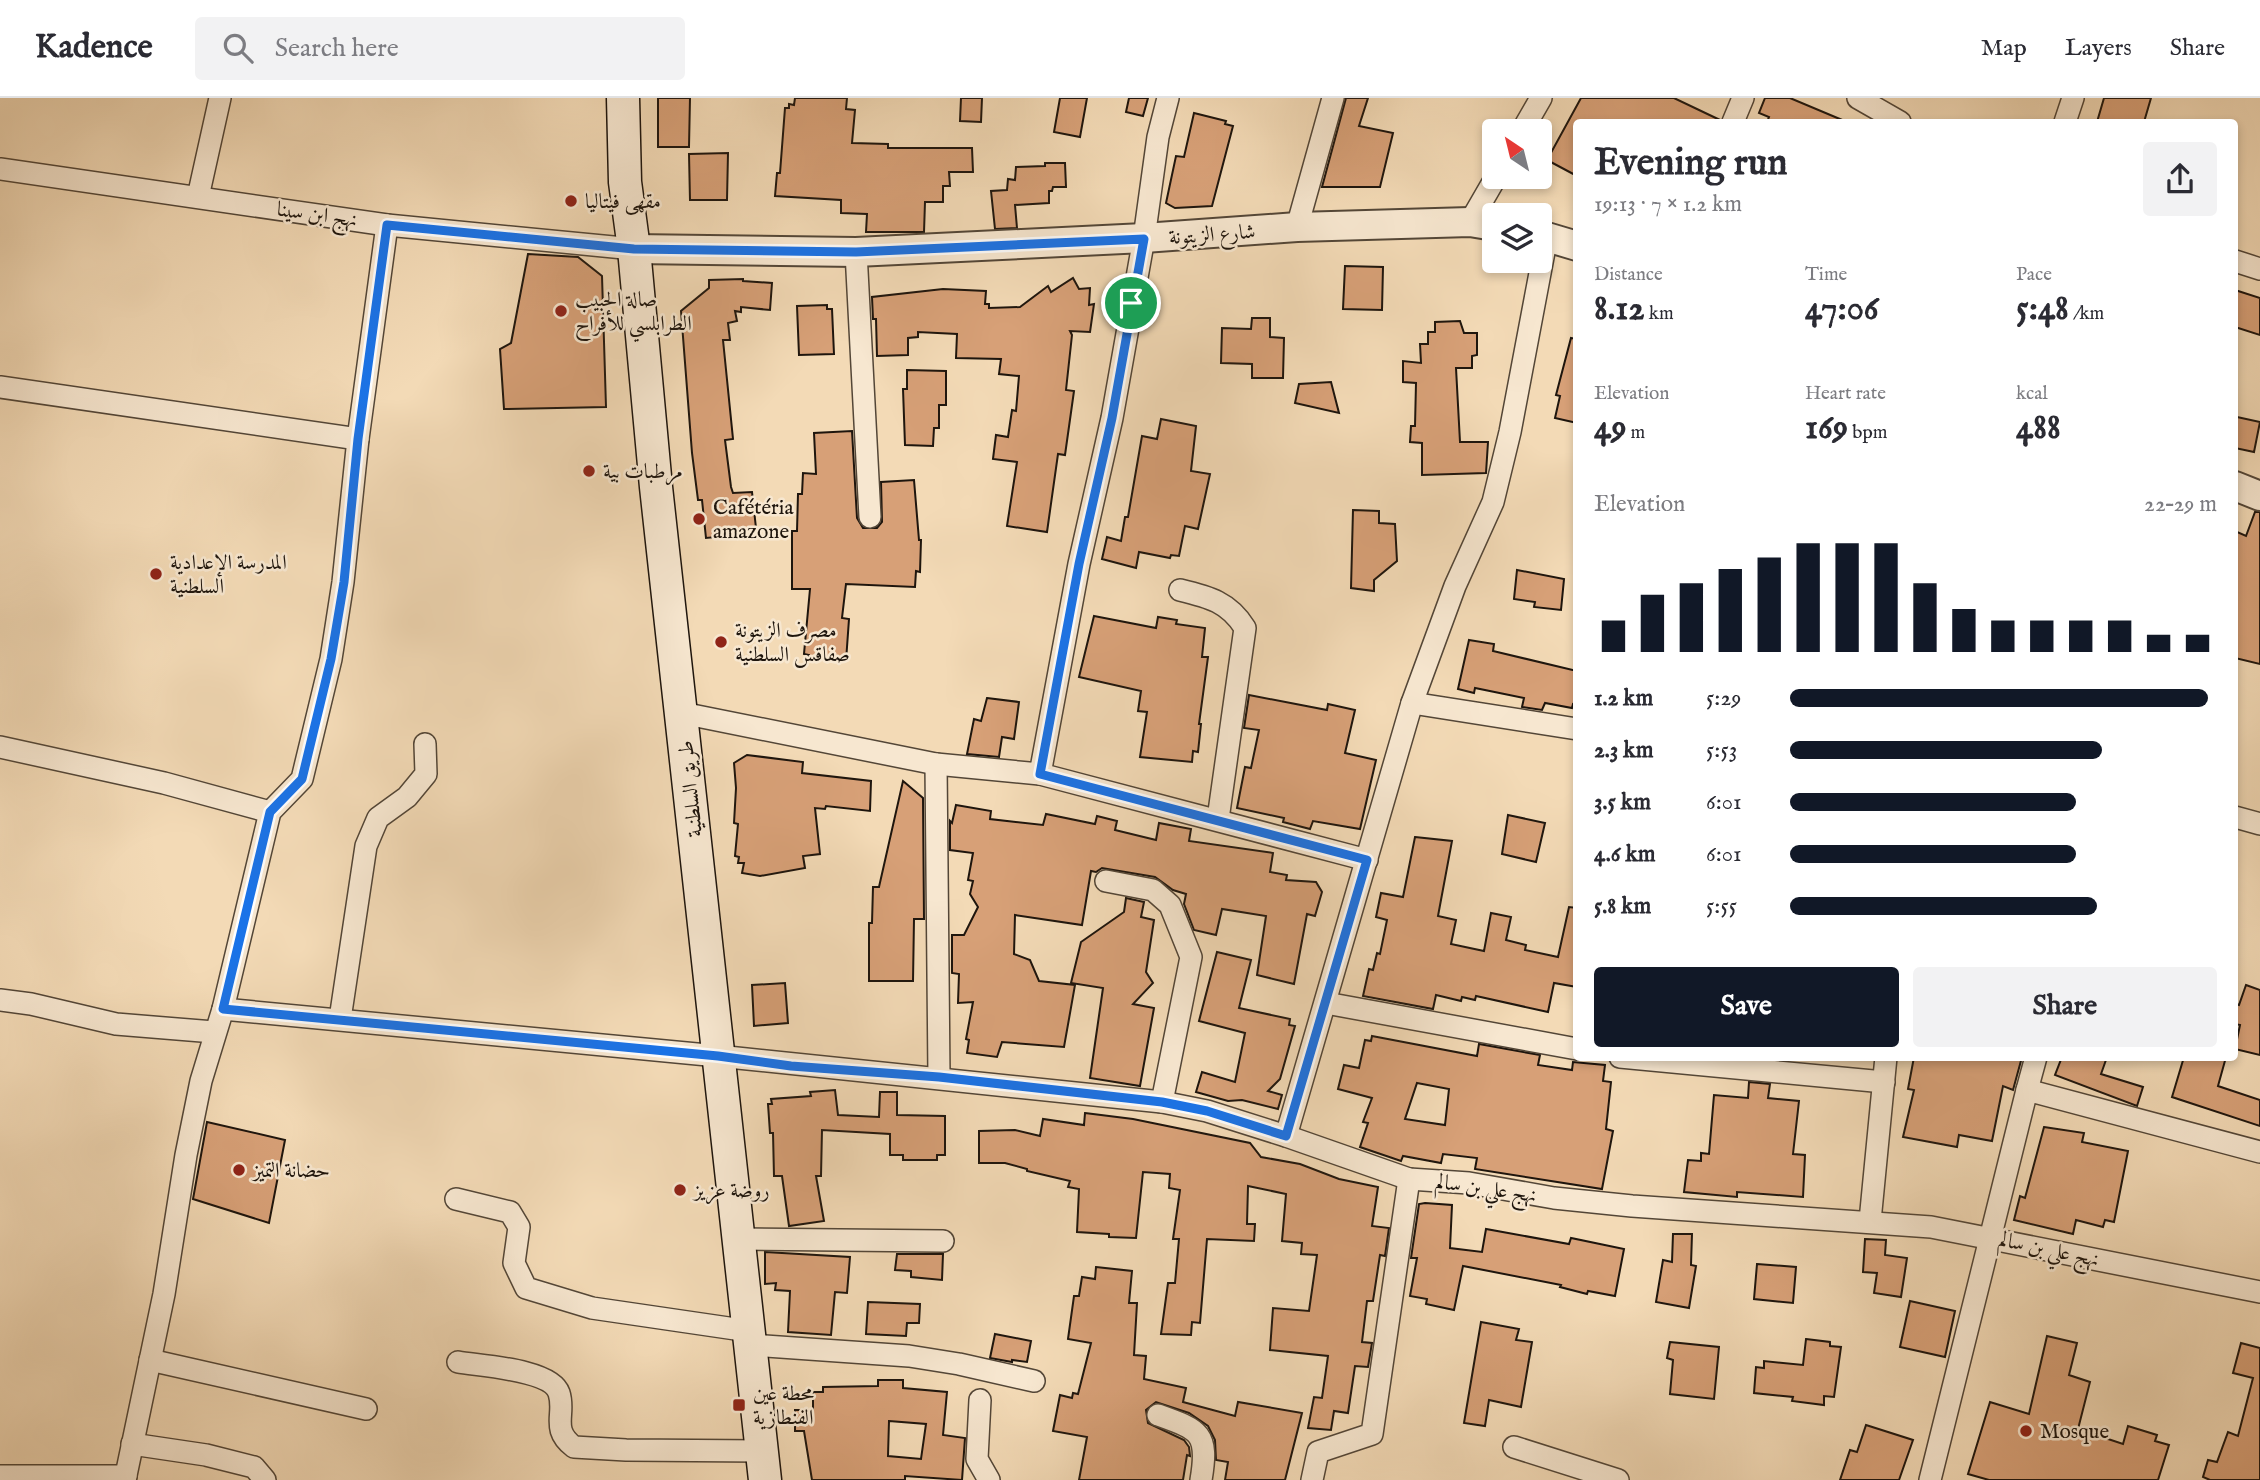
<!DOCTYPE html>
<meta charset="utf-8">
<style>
body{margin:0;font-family:"IM FELL English",Amiri,serif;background:#f2f2f3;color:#2b2b33;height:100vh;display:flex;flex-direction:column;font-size:26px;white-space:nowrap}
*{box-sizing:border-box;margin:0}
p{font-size:23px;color:#7c7c81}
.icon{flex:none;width:38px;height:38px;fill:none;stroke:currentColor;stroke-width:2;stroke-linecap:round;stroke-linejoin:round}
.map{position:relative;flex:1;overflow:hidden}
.sheet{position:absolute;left:1573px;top:21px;width:665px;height:942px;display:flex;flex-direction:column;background:#fff;border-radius:7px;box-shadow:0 4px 10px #0003}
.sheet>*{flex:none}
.needle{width:46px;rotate:325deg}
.tools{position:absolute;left:1482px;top:21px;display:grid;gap:14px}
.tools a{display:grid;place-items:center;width:70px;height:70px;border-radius:7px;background:#fff;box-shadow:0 4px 10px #0003;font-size:35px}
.pin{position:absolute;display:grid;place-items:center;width:60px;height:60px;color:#fff;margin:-30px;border:4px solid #fff;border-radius:50%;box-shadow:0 2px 7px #0007}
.round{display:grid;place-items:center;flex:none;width:74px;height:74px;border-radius:7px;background:#f2f2f3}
.overview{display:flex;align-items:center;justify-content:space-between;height:119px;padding:0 21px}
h1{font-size:38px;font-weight:700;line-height:52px}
.figures{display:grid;grid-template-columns:repeat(3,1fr);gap:10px;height:119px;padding:7px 21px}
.figures div{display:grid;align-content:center}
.figures b{font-size:35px;font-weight:700}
.figures small{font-size:19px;font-weight:400}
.figures p{font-size:19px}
.chart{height:196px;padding:14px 21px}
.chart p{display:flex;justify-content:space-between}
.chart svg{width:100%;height:126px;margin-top:7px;stroke:#111827;stroke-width:6}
.button{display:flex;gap:14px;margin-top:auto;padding:14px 21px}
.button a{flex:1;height:80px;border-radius:7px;background:#111827;color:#fff;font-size:28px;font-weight:700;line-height:80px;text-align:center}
.button a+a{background:#f2f2f3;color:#2b2b33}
ul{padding:0 21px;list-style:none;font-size:23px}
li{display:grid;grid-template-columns:112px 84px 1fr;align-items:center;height:52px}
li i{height:18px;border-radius:9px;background:#111827}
header{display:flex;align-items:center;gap:42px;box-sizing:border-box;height:98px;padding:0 35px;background:#fff;border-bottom:2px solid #e1e1e2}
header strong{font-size:33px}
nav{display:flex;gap:38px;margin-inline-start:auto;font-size:24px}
.search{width:490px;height:63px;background:#f2f2f3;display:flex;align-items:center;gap:18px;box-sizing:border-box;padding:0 24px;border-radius:7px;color:#7c7c81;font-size:26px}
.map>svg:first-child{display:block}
</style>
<header>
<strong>Kadence</strong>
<div class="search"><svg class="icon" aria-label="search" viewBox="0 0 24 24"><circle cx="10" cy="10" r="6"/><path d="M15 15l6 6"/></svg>Search here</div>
<nav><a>Map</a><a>Layers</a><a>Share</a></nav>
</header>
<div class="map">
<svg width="2260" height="1382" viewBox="0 0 2260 1382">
<rect width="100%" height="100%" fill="#f3dab6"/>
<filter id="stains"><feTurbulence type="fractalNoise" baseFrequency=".00286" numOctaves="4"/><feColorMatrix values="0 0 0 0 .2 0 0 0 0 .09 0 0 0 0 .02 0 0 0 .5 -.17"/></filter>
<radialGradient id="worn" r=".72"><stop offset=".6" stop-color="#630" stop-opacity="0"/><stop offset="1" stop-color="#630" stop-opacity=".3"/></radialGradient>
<!-- building -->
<g fill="#d7a077" stroke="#1e150d" stroke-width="2" fill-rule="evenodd">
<path d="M658,0h32l-1,49h-31z"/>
<path d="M795,0h52l-1,11 9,1 -3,33 36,1v4h84l1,24h-24l1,14h-7v16h-18l-1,30h-58l1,-18 -26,-1v-13l-66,-4 2,-23h3l5,-65h4v-4l5,1z"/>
<path d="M961,0h21l-1,24 -21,-1z"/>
<path d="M1060,0h27l-7,39 -26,-5z"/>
<path d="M1129,0h19l-5,18 -17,-4z"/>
<path d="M1346,0h22l-9,28 34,7 -13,54h-58z"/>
<path d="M1581,0h93l46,22v2h-143v54l-30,-16z"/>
<path d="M1765,0h25l57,24h-80l2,-5 -10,-4z"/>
<path d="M2104,0h47l-7,24h-47z"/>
<path d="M1194,15l32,8 -1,3 8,2 -21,80 -37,2 -9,-5 10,-47 8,1z"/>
<path d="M728,55l-1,47h-37l-1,-46z"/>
<path d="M1045,65h20l1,24h-13l-1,4h-3v12l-34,2 2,23 -22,1 -4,-38 16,-1 1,-11 7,1 1,-13 29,-1z"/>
<path d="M528,156l50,3 24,19 4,131 -102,2 -4,-60 11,-6z"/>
<path d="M1345,168l38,1 -1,43 -39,-1z"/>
<path d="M1073,180l6,11 11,-1 -1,17 5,-1 -4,28 -20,-1 2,4 -6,55 8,1 -9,64 -7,-1 -11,78 -40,-6 10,-64 -24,-3 3,-24 12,2 4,-27 4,1 3,-35 -20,-2 2,-15 -45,-1 1,-24 -39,-2v5l-10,1v17l-31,1 -1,-37h-3l-1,-22 71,-8 43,2 -1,13h4v4l31,-1 28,-21 3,6z"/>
<path d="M743,181v2l29,2 -2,27 -29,-3v5l-6,-1 2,10 -9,2 2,17h-7l10,99 -8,1 6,47 2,6 19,-1 5,45 -20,2v-4l-31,3 -4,-38h-4l-6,-47 -11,-142 28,-23v-8z"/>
<path d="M2235,192l25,8v37l-25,-8z"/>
<path d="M827,207v4h5l2,45 -35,1 -2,-49z"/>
<path d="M1252,220h18v19l14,1 -1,40h-31v-14l-31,-1 1,-35 29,1z"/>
<path d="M1460,223l4,12h13v22l-5,1v12h-16l4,74h28l-2,31 -64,2v-32l-12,-1 1,-16h4l1,-43 -13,-1v-21l18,2 -1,-19h8v-12h7v-10z"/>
<path d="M1571,240l6,1v84l-22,-5 5,-22 -4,-1z"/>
<path d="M907,272l39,1v34h-7v23h-5l-1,18 -28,-1 -2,-56h4z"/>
<path d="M1331,284l8,31 -44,-10 4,-19z"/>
<path d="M2237,319l23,5 -6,30 -19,-4z"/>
<path d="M1161,321l35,7 -5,45 19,3 -12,55 -13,-3 -6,30 -8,-1 -1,3 -31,-6 -3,16 -34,-9 5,-22 14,4 4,-24h3l14,-81 15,3z"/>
<path d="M852,333l5,87 6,10h14l5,-6 -1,-40 33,-2 5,60h2l-1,32 -4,-1 -1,16 -69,-3 -4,34 7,1 -3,42 -37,-4v-2l-5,-1 6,-65h-18v-58h5l1,-37h4l1,-21 13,1 -2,-41z"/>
<path d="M1353,412l26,1v12l16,1 2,37 -23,19v11l-23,-3z"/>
<path d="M2255,414h5v152l-25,-6v-127l11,5z"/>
<path d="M1517,472l47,9 -3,31 -27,-3 1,-5 -21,-3z"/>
<path d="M1094,518l62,12 2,-11 19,3 -1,4 29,4 -3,29h6l-9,67h2l-3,28 -5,-1 -1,11 -52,-5 7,-45 -9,-1 3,-20 -62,-14z"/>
<path d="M1469,542l25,4 -1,7 84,20v34l-4,-1 -1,4 -27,-5 -3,7 -20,-3 2,-9 -49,-10 -1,5 -16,-4z"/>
<path d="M1249,597l78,15 1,-6 27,6 -10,43 31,7 -16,69 -47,-8 -3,8 -27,-7 1,-4 -47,-10 8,-41 6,1 8,-38 -15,-2z"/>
<path d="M987,600l32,4 -5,37 -12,-2 -3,20 -32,-3 7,-35 7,2z"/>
<path d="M747,657l56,7 -1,11 69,8 -1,30 -44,-5 -1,3 -10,-1 5,46 -17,2 2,12 -45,8 -18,-3 2,-10h-6l1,-6 -4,-1 3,-32 -4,-1 2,-35 -2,-25z"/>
<path d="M903,683l20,17 1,121h-10l-1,62h-44v-58h3l1,-36h6z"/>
<path d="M956,707l35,6 -1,8 53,6 3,-11 49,10 2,-8 20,5 -2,9 41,10 3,-17 32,6 -2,12 84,12 -3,19 17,3 -1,5 30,2 6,10 -7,24 -8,-2 -13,70 -37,-9 9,-59 -44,-7 -6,26 -22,-5 -10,-26 2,-10 -13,-4 -18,-13 -53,-9 -6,4 -5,-1 -9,54 -67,-10 -1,39 16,6 9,21 36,4 -11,62 -62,-5 -5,15 -30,-4 2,-13 -3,-1 7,-37 -15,1 1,-29 -7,-1v-38h12l14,-28 -8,-13 3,-13 -5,-1 5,-27 -23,-3v-29l2,2z"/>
<path d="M1508,717l37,8 -9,39 -34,-8z"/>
<path d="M1415,739l37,4 -14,75 18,4 -5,24 33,7 7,-38 20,4 -5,23 20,5 -1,5 33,7 11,-50 8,1v79l-23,-4 -6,29 -72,-16 -1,4 -13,-3 -1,4 -25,-6 -3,14 -70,-13 6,-27 4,1 4,-17 3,1 7,-34 -11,-3 5,-24 22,4z"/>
<path d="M1126,800l18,4 -3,15 13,3 -8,52 7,11 -20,21 21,4 -14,78 -50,-8 13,-90 -32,-5 10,-41 43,-30z"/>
<path d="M1217,854l34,8 -12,48 51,11 -1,6 6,1 -15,53 -12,12 14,4 -4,14 -36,-9 -14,1 -32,-9 6,-20 33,10 10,-49 -46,-12z"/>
<path d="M785,885l3,40 -34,3 -2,-41z"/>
<path d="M2246,887l14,5v65l-25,-6 5,-24 -5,-1v-20l4,1z"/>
<path d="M1372,938l105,20 2,-12 61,11 -2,10 34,5 1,-8 32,3 -2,16 8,1 -5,47 7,2 -11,58 -127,-20 2,-11 -34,-4 -2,9 -38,-7 -2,5 -41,-14 8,-24 -5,-1 9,-24 -34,-9 6,-24 15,3 6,-28 6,1zM1417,985l32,6 -4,36 -40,-6z"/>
<path d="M1914,959h108l-9,33 -10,-4 -11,55 -33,-6 -2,12 -54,-10 11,-47 -6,-1z"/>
<path d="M2062,959h45l-6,17 42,13 -6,19 -82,-31z"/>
<path d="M2184,959h42l-8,29 42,14v26l-88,-29z"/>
<path d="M1749,984l21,2 -2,14 31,3 -6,53 12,1 -2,42 -66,-5v5l-53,-5 4,-32 13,1v-8l8,1 5,-59 34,3z"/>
<path d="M835,992l3,25 41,2 1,-25h17v23l48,1v39h-8v5h-34v-5h-13v-21l-68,-4 -1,46h-5l8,45 -35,5 -7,-50h-8l-1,-43h-3l-2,-29h4l-1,-5 40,-3 -1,-4z"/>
<path d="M1085,1015l48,6 117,24 11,14 39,7 39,15 39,8 -6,39 17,2 -4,28 -5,-1 -7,46h-6l-5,41 10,1 -4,24 -13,-1 -7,47 -14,-2 -3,19 -23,-2 6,-31 8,1 6,-42 -58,-6 3,-42 36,3 8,-56 -16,-1 1,-11 -20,-2 4,-47 -38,-8 -1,38h8l-1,17 -47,-2 -7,84 -8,-1 -1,13 -30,-1 7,-51h7l4,-44h-6l7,-49 -11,-2 1,-14 -27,-2 -7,66 -27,-1v-3l-32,-2 2,-43 -11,-2 2,-6 -43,-10v-2l-22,-6h-26v-32l36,-1 25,6 3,-17 41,6z"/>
<path d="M207,1024l78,18 -16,83 -76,-24z"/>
<path d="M2044,1029l40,6 -2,9 46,9 -14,71 -9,-2 -2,7 -27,-7 -3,14 -59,-14 6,-24 5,2z"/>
<path d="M1425,1105l27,2 -2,43 32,4 4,-23 83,15 2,-6 53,11 -9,47 -27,-5 -1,3 -27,-7 1,-2 -98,-19 -9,44 -28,-6 1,-5 -17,-3 7,-38h-6l8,-54z"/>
<path d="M1673,1136h19l-1,31 5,1 -7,42 -33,-6 7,-42 9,2z"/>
<path d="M1865,1141l21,1 -1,15 22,3 -6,39 -27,-4 3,-20 -14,-1z"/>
<path d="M765,1154l85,5 -3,36 -12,-1 -4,43 -43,-3 2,-41 -15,-1 1,-7 -11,1z"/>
<path d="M897,1156h46l-1,26 -31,-3v-6l-16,-1z"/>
<path d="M1757,1166l39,3 -3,36 -39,-4z"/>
<path d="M1096,1169l36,4 -3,32h8l-3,52 12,1 -2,23 42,9 -3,14 52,14 3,-14 64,11 -17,67h-60l3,-18 -12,-2 -1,-20 -7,-14 -19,-13 -33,-11 -10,8 2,13 36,17 5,7 1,9 -3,-1 -4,25h-104l8,-43 -34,-6 7,-36 12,3 1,-5 5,1 13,-51 -23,-4 6,-43h5l3,-19 13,2z"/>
<path d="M1910,1203l45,10 -10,46 -45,-10z"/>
<path d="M868,1204l52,2 -1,19h-12l-1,13 -40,-2z"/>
<path d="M1481,1224l38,7 -3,11 16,2 -11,65 -32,-7 -4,26 -21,-3z"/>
<path d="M995,1236l36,7 -4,21 -15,-2v2l-22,-4z"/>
<path d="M2047,1238l30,7 -8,32 21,7 -12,47 45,15 5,-18 29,9 -2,6 14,4 -11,35h-169l-21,-6 22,-72 39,12z"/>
<path d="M1806,1241l24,3v4l11,1 -7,50 -10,-1v9l-32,-4 1,-4 -39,-4 2,-26 8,1v-7l39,4z"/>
<path d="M1670,1244l49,5 -5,52 -44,-5 3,-34 -6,-2z"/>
<path d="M2241,1245l19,5v132h-50l-7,-3 5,-17 9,2 11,-30 10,4 15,-58 -20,-5z"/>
<path d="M878,1282h25v8l44,4 -4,43 22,3 -3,42 -57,-4v4h-93l-8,-49h-9v-21h18v-18h10v-5l55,-1zM889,1323l37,3 -5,35 -33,-3z"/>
<path d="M1866,1327l47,15 -14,40h-59l10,-30 7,2z"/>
</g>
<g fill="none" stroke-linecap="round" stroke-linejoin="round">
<!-- minor casing -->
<g stroke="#534637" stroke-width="24">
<g id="minor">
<path d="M1858,0l42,24"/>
<path d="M1733,24l10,-24"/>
<path d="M2065,24l8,-24"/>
<path d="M1522,33l19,-33"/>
<path d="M0,71l387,56 247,24"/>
<path d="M198,99l22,-99"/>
<path d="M1470,124l26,-45"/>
<path d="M1297,129l36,-129"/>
<path d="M856,154l14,265"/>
<path d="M2235,163l25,8"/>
<path d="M0,289l358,52"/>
<path d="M1180,492c29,7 49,12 65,38l-27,191"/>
<path d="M1412,605l165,26"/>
<path d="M682,615l254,51 104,10 39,-210 33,-146 32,-180 14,-101 10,-39"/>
<path d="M0,649l164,36 106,29"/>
<path d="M936,666l3,313"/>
<path d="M1040,676l327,86"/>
<path d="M2235,719l25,7"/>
<path d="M1106,783l47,9 17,15 21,52 -29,145"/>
<path d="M0,902l31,4 85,20 98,8"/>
<path d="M1326,905l251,46"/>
<path d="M223,911l495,47 444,46 45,9 79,25 123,43 60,4 85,15 78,8 299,21 329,65"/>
<path d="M340,921l26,-173 12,-28 29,-21 19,-23 -1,-30"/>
<path d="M1620,959l264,25"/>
<path d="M2027,992l9,-33"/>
<path d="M1286,1038l126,-433 43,-117 38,-84 17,-70 37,-196"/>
<path d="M456,1101l54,13 9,15 -5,36 12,25 66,20 157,23"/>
<path d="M1870,1123l16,-164"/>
<path d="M739,1141l204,2"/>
<path d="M751,1247l158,11 50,8 75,17"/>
<path d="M150,1262l216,49"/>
<path d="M458,1264c22,4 93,7 101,31 7,21 -9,36 15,54l52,3 136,1"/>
<path d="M980,1302l-3,59 12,21"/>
<path d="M1158,1317c42,15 51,18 43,65"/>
<path d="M132,1346l74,11 48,12 11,13"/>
<path d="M1514,1349l104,33"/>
<path d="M0,1378h126"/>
<path d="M125,1382l39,-186 22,-139 15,-74 22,-72 47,-197 32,-33 29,-120 12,-77 15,-143 29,-214"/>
<path d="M1312,1382l6,-28 54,-18 37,-255"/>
<path d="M1930,1382l97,-390 233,62"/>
</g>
</g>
<!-- tertiary casing -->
<g stroke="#534637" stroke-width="32">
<g id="tertiary">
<path d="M1540,137l37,11"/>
<path d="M634,151l222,3 288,-14 153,-11 173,-5 24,4"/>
<path d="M2235,388l25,10"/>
</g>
</g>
<!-- secondary casing -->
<g stroke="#1e150d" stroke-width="35">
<path id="secondary" d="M623,0l2,84 9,67 22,238 109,993"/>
</g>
<!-- minor -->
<use href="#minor" stroke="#f7e7d0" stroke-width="21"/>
<!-- tertiary -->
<use href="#tertiary" stroke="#f7e7d0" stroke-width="28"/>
<!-- secondary -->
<use href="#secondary" stroke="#f7e7d0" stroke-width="32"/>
</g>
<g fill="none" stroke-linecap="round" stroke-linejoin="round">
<!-- route casing -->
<g stroke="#fff" stroke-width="14">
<path id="route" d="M387,127l247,24 222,3 288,-13 -32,179 -33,146 -39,210 327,86 -81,276 -79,-25 -45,-9 -223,-25 -148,-11 -73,-10 -495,-47 47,-197 32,-33 29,-120 13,-77 14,-143z"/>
</g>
<!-- route -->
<use href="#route" stroke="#1a73e8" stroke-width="9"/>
</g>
<!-- markers -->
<g fill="#8f2418" stroke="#f7e7d0" stroke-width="2.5">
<circle cx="571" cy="103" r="7"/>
<circle cx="561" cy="213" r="7"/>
<circle cx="589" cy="373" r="7"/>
<circle cx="699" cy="421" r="7"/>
<circle cx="156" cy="476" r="7"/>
<circle cx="721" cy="544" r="7"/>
<circle cx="239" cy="1072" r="7"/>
<circle cx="680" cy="1092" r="7"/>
<rect x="732" y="1300" width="14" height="14" rx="3.5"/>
<circle cx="2026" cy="1333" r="7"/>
</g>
<g text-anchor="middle" stroke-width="5" stroke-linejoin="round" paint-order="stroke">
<!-- poi labels -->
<g font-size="21" fill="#1e150d" stroke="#f7e7d0" text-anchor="start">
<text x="585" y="110">مقهى فيتاليا</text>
<text x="575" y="208">صالة الحبيب<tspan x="575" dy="24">الطرابلسي للأفراح</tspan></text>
<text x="603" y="380">مرطبات بية</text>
<text x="713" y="416">Cafétéria<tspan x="713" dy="24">amazone</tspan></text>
<text x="170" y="471">المدرسة الإعدادية<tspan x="170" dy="24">السلطنية</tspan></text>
<text x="735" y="539">مصرف الزيتونة<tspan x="735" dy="24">صفاقس السلطنية</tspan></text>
<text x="253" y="1079">حضانة التميز</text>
<text x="694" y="1099">روضة عزيز</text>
<text x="753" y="1302">محطة عين<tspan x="753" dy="24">الفنطازية</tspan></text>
<text x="2040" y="1340">Mosque</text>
</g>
<!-- street labels -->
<g font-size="21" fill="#1e150d" stroke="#f7e7d0">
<text transform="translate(317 116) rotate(8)" y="7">نهج ابن سينا</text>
<text transform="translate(1212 136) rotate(-4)" y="7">شارع الزيتونة</text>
<text transform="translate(690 691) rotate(-96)" y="7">طريق السلطنية</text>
<text transform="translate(1486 1090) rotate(8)" y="7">نهج علي بن سالم</text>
<text transform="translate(2049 1151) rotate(12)" y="7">نهج علي بن سالم</text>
</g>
</g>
<rect width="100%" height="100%" filter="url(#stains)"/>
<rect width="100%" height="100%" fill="url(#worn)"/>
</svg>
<div class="tools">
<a><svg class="needle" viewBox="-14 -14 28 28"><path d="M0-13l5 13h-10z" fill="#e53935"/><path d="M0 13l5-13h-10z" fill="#7c7c81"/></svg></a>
<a><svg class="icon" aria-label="layers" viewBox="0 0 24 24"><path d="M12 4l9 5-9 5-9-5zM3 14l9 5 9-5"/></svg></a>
</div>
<div class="pin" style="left:1131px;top:205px;background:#1e9e55"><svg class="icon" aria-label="arrive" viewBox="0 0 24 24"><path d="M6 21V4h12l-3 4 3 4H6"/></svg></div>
<section class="sheet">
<div class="overview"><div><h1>Evening run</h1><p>19:13 · 7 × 1.2 km</p></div><a class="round"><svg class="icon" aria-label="share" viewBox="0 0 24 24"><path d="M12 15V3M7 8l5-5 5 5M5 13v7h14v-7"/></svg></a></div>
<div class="figures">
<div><p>Distance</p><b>8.12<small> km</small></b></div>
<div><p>Time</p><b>47:06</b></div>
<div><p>Pace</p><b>5:48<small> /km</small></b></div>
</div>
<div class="figures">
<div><p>Elevation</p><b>49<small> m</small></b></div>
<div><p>Heart rate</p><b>169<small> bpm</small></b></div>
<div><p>kcal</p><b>488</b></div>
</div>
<div class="chart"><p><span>Elevation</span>22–29 m</p>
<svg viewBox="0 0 160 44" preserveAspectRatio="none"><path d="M5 44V33M15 44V24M25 44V20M35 44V15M45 44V11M55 44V6M65 44V6M75 44V6M85 44V20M95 44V29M105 44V33M115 44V33M125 44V33M135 44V33M145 44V38M155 44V38"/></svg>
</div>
<ul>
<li><b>1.2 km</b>5:29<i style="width:98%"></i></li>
<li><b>2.3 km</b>5:53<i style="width:73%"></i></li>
<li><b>3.5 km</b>6:01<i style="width:67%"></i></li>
<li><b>4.6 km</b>6:01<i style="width:67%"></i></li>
<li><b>5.8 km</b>5:55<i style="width:72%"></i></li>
</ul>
<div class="button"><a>Save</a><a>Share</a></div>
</section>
</div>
